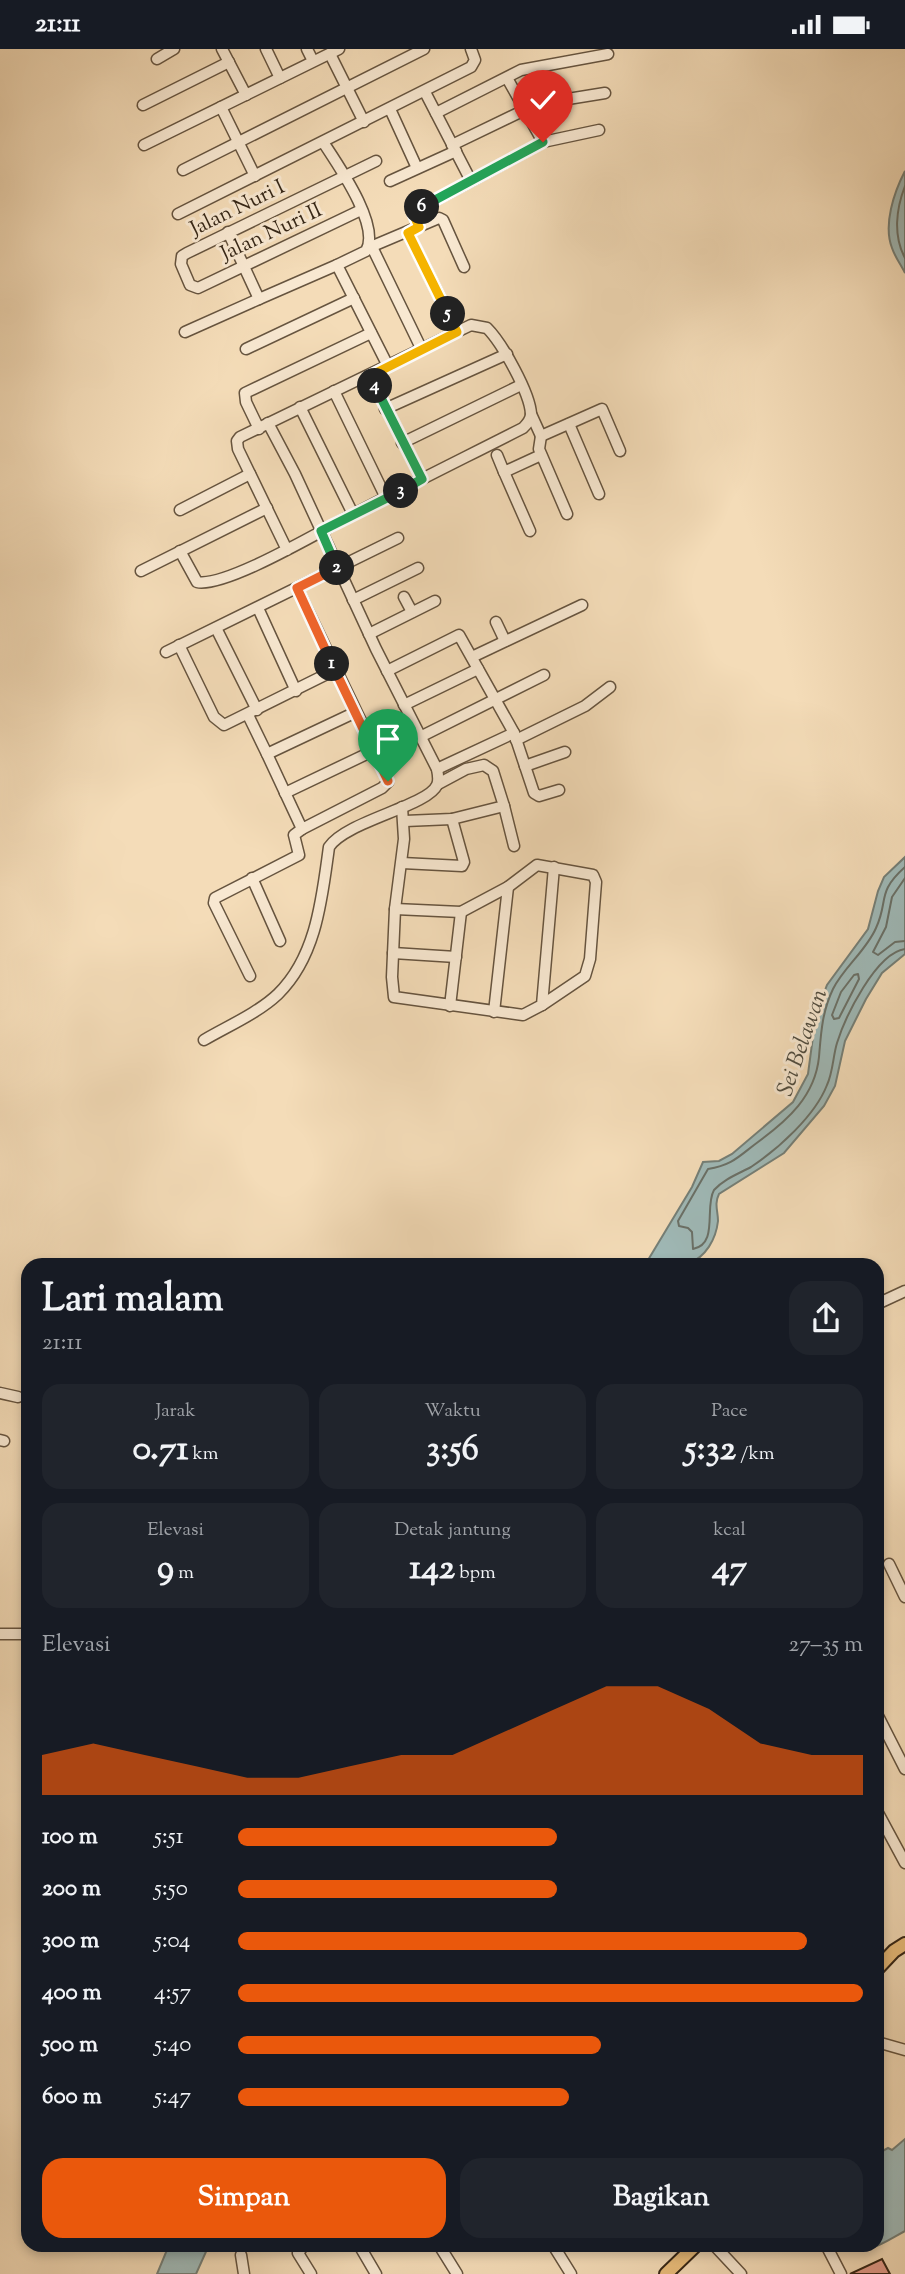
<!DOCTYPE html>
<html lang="id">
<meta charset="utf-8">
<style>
body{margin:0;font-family:"Sorts Mill Goudy",serif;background:#20242c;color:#f1f3f6;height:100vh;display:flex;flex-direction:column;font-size:26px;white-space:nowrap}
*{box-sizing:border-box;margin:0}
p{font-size:23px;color:#9ea1a6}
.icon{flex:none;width:38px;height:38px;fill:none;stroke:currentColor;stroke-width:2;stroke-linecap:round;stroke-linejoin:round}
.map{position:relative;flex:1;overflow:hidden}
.drawer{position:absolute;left:21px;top:1209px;width:863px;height:994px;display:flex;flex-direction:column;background:#171b24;border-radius:21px;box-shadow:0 4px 10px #0003}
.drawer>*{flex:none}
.pin{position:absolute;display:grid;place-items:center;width:60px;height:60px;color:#fff;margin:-72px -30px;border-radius:50% 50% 50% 0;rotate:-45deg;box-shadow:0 0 7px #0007}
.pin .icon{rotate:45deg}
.km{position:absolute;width:35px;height:35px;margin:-18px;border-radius:50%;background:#222;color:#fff;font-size:19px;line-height:35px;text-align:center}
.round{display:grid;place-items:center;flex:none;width:74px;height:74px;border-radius:21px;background:#20242c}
.head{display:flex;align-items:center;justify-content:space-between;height:119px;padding:0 21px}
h1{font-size:38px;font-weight:700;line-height:52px}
.metrics{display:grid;grid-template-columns:repeat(3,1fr);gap:10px;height:119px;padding:7px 21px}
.metrics div{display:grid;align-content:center;border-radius:18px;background:#20242c;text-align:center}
.metrics b{font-size:35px;font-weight:700}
.metrics small{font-size:19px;font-weight:400}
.metrics p{font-size:19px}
.chart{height:196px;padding:14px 21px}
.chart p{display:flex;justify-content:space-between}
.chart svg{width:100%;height:126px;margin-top:7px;fill:#ea580c;opacity:.7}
.cta{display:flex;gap:14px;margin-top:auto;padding:14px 21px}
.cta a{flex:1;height:80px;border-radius:21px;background:#ea580c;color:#fff;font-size:28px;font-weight:700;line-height:80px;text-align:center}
.cta a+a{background:#20242c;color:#f1f3f6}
ul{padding:0 21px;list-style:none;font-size:23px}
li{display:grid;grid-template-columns:112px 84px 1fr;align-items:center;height:52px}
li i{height:18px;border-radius:9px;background:#ea580c}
.status{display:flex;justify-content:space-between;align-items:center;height:49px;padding:0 35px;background:#171b24;direction:ltr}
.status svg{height:19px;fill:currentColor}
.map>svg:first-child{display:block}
</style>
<div class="status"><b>21:11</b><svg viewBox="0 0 49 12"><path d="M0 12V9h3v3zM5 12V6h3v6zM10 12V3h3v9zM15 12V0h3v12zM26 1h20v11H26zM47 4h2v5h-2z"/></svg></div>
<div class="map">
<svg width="905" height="2225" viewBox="0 0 905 2225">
<rect width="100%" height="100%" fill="#f4dcb8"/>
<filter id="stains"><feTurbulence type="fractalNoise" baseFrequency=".00286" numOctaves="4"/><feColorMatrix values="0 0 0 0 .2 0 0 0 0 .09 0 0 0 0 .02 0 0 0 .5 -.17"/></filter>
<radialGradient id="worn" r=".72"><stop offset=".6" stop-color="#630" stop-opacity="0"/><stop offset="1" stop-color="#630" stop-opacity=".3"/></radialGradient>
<!-- water -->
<g fill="#9fb9b7" stroke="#757f77" stroke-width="2">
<path d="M905,122v102c-4,-8 -10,-16 -13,-25 -9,-23 2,-56 13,-77z"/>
<path d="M905,808v97l-23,19 -16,26 -21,42 -10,45 -11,20 -40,47 -65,41c-5,10 -1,17 -1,27 -2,18 -12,36 -30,43 -10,5 -31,1 -43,1l47,-78 11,-25 16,-1 13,-7 61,-52 15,-28 8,-60 11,-29 41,-56 10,-38 6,-14z"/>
<path d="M905,2090v92c-19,10 -40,27 -60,14h32v-91l11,-6 4,2z"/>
<path d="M169,2196h40l-13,29h-39z"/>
</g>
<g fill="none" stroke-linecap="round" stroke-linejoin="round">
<!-- shore -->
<g stroke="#6a7067" stroke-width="2">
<path d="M905,137c-9,23 -12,50 0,72"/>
<path d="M905,818c-29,26 -16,33 -29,61 -10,23 -32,39 -43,61 -11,23 -12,44 -14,68 -4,39 -31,63 -61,85 -19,14 -25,23 -50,27l-30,52 1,5 9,2 4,4 1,17c26,-5 11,-42 21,-59 10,-11 24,-16 37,-23 27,-18 64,-51 76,-82 6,-13 6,-29 10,-42 8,-26 39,-90 68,-94"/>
<path d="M905,829l-13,19 -6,30 -13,25 5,3 17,-13 10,-1"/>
<path d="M858,925l1,5 -20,39 -5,1 -2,-4 9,-23 13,-17z"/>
</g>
</g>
<!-- building -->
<path fill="#e39c8b" stroke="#362717" stroke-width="2" d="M882,2210l8,15h-40z"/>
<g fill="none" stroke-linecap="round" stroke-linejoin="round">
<!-- minor casing -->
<g stroke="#66543f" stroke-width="13">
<g id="minor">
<path d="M222,0l24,46"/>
<path d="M266,0l14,29"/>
<path d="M307,0l6,12"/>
<path d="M330,5l34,68"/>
<path d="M157,10l17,-10"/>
<path d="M507,29l36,64"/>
<path d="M425,43l46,89 72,-39 56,-12"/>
<path d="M143,56l86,-43"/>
<path d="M221,58l34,69"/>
<path d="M390,60l27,59"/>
<path d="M436,64l85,-43 87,-16"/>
<path d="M323,93c15,23 58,84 43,109l-29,14 51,101"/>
<path d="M144,96l195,-96"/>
<path d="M452,96l85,-41 68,-11"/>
<path d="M183,121l241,-121"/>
<path d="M390,132l66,-30"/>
<path d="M361,161l-163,78 -8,-3 -9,-21 1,-8 5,-3 189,-92"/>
<path d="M178,165l293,-147 4,-7 -4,-11"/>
<path d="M419,178l-6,-15 58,-31"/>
<path d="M228,183l31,67 78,-34"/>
<path d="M408,184l49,99"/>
<path d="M372,198l49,101"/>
<path d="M368,199l71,-30 4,2 21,47"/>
<path d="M185,283l74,-33"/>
<path d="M246,300l108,-51"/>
<path d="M370,327l52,103"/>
<path d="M334,342l52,107"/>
<path d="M300,358l53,107"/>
<path d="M385,360l122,-55"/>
<path d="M531,365l10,22 61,-27 18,42"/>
<path d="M569,375l30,70"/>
<path d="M259,380l-13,-27 -1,-9 126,-60"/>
<path d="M541,387l-2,13 28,65"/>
<path d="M402,394l119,-58"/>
<path d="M497,406l7,17 37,-17"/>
<path d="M504,423l26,59"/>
<path d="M180,461l70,-36"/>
<path d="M180,502l17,31c29,6 125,-52 155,-67 57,-30 114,-58 171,-87 4,-4 8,-8 8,-14 -1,-21 -29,-71 -44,-86l-16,-3 -231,112 -3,4 1,8 49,101"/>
<path d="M141,522l126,-63"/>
<path d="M404,548l8,15"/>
<path d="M353,551l65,-32"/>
<path d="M258,559l38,83"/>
<path d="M496,573l9,19"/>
<path d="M216,579l41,82"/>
<path d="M369,585l66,-33"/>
<path d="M179,596l35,72 10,8 111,-55"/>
<path d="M166,603l232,-114"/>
<path d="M472,608l110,-52"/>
<path d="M387,622l72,-36 55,98 20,60 5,3 20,-6"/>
<path d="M404,656l74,-36"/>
<path d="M248,666l19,39 89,-42"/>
<path d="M422,687l122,-61"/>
<path d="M516,691l69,-34 25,-19"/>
<path d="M267,705l35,75 80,-41 6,-6 -13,-32 -78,-162"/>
<path d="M525,717l40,-14"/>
<path d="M437,720l77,-36"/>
<path d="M285,744l90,-43"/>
<path d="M504,757l10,40"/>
<path d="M402,758l2,32 -9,70 -3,68 2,20 129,18 19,-10 12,-138"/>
<path d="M405,772l47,-2 52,-13 -11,-35 -9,-6 -18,4 -28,15"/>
<path d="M402,814l60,3 2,-4 -12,-43"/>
<path d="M252,829l28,63"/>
<path d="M395,860l66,3 47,-25 29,-22 56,10 3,7 -6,77 -5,17 -43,29"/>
<path d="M393,904l63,4"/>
<path d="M250,927l-36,-73 1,-5 84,-43 -5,-20 8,-6"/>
<path d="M450,957l11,-94"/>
<path d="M494,963l14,-125"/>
<path d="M204,991c24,-14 54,-27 74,-46 39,-38 44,-97 51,-147 17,-26 99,-41 108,-62 2,-4 1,-11 0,-16l-61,-120 -81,-175 -27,-51"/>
<path d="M877,1255l28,-13"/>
<path d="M0,1344l18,4"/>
<path d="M0,1391l4,1"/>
<path d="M889,1515l16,33"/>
<path d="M0,1585h28"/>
<path d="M877,1665l28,55"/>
<path d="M877,1762l28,52"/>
<path d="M877,1993l28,8"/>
<path d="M304,2196l-6,8 13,21"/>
<path d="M359,2196l17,29"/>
<path d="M439,2196l18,29"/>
<path d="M553,2196l18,29"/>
<path d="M714,2196l27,29"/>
<path d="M826,2196l15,29"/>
<path d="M241,2206l3,19"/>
</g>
</g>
<!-- major casing -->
<g stroke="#362717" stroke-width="16">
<g id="major">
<path d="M877,1920l17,-18 11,-7"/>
<path d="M666,2225l30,-29"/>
</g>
</g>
<!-- minor -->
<use href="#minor" stroke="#f8e8d1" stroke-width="10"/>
<!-- major -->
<use href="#major" stroke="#eabe7c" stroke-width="12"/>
</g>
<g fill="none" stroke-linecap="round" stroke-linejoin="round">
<!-- split-1 casing -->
<g stroke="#fff" stroke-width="14">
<path id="split-1" d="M332,615l56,117"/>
</g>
<!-- split-2 casing -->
<g stroke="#fff" stroke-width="14">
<path id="split-2" d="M332,615l-35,-76 40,-20"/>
</g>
<!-- split-3 casing -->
<g stroke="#fff" stroke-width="14">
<path id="split-3" d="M337,519l-16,-37 80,-40"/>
</g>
<!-- split-4 casing -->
<g stroke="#fff" stroke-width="14">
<path id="split-4" d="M375,337l47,93 -21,12"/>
</g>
<!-- split-5 casing -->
<g stroke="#fff" stroke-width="14">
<path id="split-5" d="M375,337l-5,-10 87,-44 -9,-18"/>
</g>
<!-- split-6 casing -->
<g stroke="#fff" stroke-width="14">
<path id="split-6" d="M422,158l-9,6 6,14 -11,6 40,81"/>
</g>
<!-- split-7 casing -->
<g stroke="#fff" stroke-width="14">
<path id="split-7" d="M422,158l121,-65"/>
</g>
<!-- split-1 -->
<use href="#split-1" stroke="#f0652b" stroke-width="9"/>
<!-- split-2 -->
<use href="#split-2" stroke="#f0652b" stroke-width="9"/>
<!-- split-3 -->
<use href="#split-3" stroke="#22a559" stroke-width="9"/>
<!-- split-4 -->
<use href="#split-4" stroke="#22a559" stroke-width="9"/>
<!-- split-5 -->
<use href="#split-5" stroke="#f5b400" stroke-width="9"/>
<!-- split-6 -->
<use href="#split-6" stroke="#f5b400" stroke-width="9"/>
<!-- split-7 -->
<use href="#split-7" stroke="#22a559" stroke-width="9"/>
</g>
<g text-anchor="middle" stroke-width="6" stroke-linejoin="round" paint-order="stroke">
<!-- street labels -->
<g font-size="21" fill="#362717" stroke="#f8e8d1">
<text transform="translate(237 158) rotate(-26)" y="7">Jalan Nuri I</text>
<text transform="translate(271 182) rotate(-25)" y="7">Jalan Nuri II</text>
</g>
<!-- water labels -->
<g font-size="23" font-style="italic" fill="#504c3f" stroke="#f8e8d1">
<text transform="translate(801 993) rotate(-71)" y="8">Sei Belawan</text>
</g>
</g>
<rect width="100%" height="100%" filter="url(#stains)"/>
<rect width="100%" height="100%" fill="url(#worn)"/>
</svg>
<div class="pin" style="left:388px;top:732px;background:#1e9e55"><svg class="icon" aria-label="arrive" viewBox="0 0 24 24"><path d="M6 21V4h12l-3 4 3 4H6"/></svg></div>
<div class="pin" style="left:543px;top:93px;background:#d93025"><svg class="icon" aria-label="check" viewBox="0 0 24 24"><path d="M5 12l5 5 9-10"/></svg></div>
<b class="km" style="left:332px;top:615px">1</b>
<b class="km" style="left:337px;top:519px">2</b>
<b class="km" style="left:401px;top:442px">3</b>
<b class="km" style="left:375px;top:337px">4</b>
<b class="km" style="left:448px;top:265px">5</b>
<b class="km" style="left:422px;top:158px">6</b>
<section class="drawer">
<div class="head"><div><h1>Lari malam</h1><p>21:11</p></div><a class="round"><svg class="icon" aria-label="share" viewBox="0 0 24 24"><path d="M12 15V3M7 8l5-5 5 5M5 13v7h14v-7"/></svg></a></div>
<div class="metrics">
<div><p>Jarak</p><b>0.71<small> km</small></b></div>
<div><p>Waktu</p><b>3:56</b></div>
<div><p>Pace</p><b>5:32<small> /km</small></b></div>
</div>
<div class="metrics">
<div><p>Elevasi</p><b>9<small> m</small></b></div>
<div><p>Detak jantung</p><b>142<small> bpm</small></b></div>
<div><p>kcal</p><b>47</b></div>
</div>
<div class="chart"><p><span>Elevasi</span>27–35 m</p>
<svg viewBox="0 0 160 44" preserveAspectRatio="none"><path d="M0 44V30L10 26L20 30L30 34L40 38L50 38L60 34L70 30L80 30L90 22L100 14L110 6L120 6L130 14L140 26L150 30L160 30V44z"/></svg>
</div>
<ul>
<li><b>100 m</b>5:51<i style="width:51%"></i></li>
<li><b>200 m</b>5:50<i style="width:51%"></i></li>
<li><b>300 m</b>5:04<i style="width:91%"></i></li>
<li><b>400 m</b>4:57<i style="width:100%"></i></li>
<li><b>500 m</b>5:40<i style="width:58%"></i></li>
<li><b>600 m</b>5:47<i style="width:53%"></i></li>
</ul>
<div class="cta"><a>Simpan</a><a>Bagikan</a></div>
</section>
</div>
